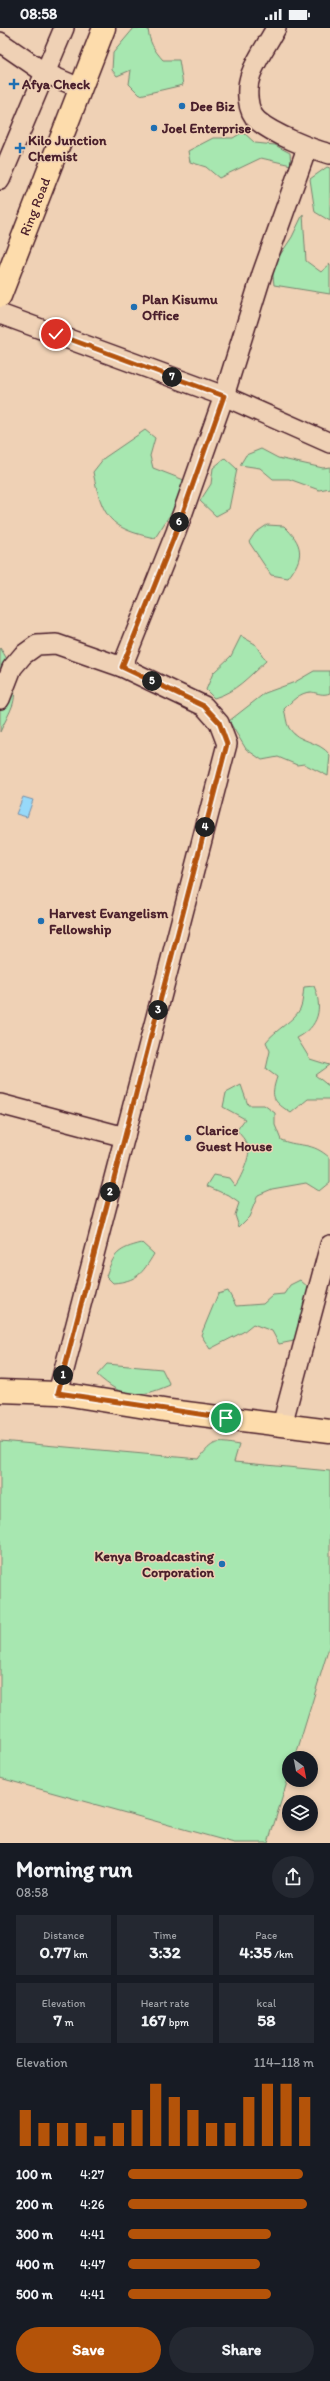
<!DOCTYPE html>
<meta charset="utf-8">
<style>
body{margin:0;font-family:Itim,sans-serif;background:#242831;color:#f1f3f6;height:100vh;display:flex;flex-direction:column;font-size:15px;white-space:nowrap}
*{box-sizing:border-box;margin:0}
p{font-size:13px;color:#9ea1a6}
.icon{flex:none;width:22px;height:22px;fill:none;stroke:currentColor;stroke-width:2;stroke-linecap:round;stroke-linejoin:round}
.map{position:relative;height:1815px;overflow:hidden}
.panel{display:flex;flex-direction:column;background:#171b24;flex:1}
.panel>*{flex:none}
.needle{width:26px;rotate:148deg}
.fabs{position:absolute;left:282px;top:1723px;display:grid;gap:8px}
.fabs a{display:grid;place-items:center;width:36px;height:36px;border-radius:50%;background:#171b24;box-shadow:0 2px 6px #0003;font-size:20px}
.pin{position:absolute;display:grid;place-items:center;width:34px;height:34px;color:#fff;margin:-17px;border:2px solid #fff;border-radius:50%;box-shadow:0 1px 4px #0007}
.km{position:absolute;width:20px;height:20px;margin:-10px;border-radius:50%;background:#222;color:#fff;font-size:11px;line-height:20px;text-align:center}
.round{display:grid;place-items:center;flex:none;width:42px;height:42px;border-radius:21px;background:#242831}
.head{display:flex;align-items:center;justify-content:space-between;height:68px;padding:0 16px}
h1{font-size:22px;font-weight:700;line-height:30px}
.stats{display:grid;grid-template-columns:repeat(3,1fr);gap:6px;height:68px;padding:4px 16px}
.stats div{display:grid;align-content:center;border-radius:0px;background:#242831;text-align:center}
.stats b{font-size:17px;font-weight:700}
.stats small{font-size:11px;font-weight:400}
.stats p{font-size:11px}
.chart{height:112px;padding:8px 16px}
.chart p{display:flex;justify-content:space-between}
.chart svg{width:100%;height:72px;margin-top:4px;stroke:#b45309;stroke-width:6}
.action{display:flex;gap:8px;margin-top:auto;padding:8px 16px}
.action a{flex:1;height:46px;border-radius:24px;background:#b45309;color:#fff;font-size:16px;font-weight:700;line-height:46px;text-align:center}
.action a+a{background:#242831;color:#f1f3f6}
ul{padding:0 16px;list-style:none;font-size:13px}
li{display:grid;grid-template-columns:64px 48px 1fr;align-items:center;height:30px}
li i{height:10px;border-radius:5px;background:#b45309}
.status{display:flex;justify-content:space-between;align-items:center;height:28px;padding:0 20px;background:#171b24;direction:ltr}
.status svg{height:11px;fill:currentColor}
.map>svg:first-child{display:block}
</style>
<div class="status"><b>08:58</b><svg viewBox="0 0 49 12"><path d="M0 12V9h3v3zM5 12V6h3v6zM10 12V3h3v9zM15 12V0h3v12zM26 1h20v11H26zM47 4h2v5h-2z"/></svg></div>
<div class="map">
<svg width="330" height="1815" viewBox="0 0 330 1815">
<rect width="100%" height="100%" fill="#efd1b5"/>
<filter id="ink" filterUnits="userSpaceOnUse"><feTurbulence type="fractalNoise" baseFrequency=".025" numOctaves="2"/><feDisplacementMap in="SourceGraphic" scale="8" xChannelSelector="R" yChannelSelector="G"/><feConvolveMatrix kernelMatrix="1 2 1 2 8 2 1 2 1" color-interpolation-filters="sRGB"/></filter>
<g filter="url(#ink)">
<!-- green -->
<g fill="#a7e7b0" stroke="#78836e">
<path d="M134,0h14c1,14 6,22 15,32h16l4,25 -43,10 -11,-11 2,-14 -14,6 -5,-6 1,-17z"/>
<path d="M243,104l12,11 20,2 15,8 1,12 -30,-7 -42,20 -13,-11 -16,-5 -2,-11 25,-13h20z"/>
<path d="M327,139l3,1v53l-15,-9 -5,-33z"/>
<path d="M303,186l3,47 15,11 9,-8v30l-56,-9 -2,-18 20,-30z"/>
<path d="M145,402l10,8 -5,18 3,12 31,12 -9,27 -20,31c-46,-9 -53,-22 -62,-66l11,-14z"/>
<path d="M261,421l17,9 45,10 7,-1v21l-11,2 -30,-11h-16l-13,-11 -20,-3 6,-10z"/>
<path d="M225,430l12,11 -8,40 -13,7 -16,-15 11,-17 2,-16z"/>
<path d="M267,497l17,1c19,18 21,31 4,52l-17,-3 -22,-33 6,-9z"/>
<path d="M241,608l14,8 11,17c-17,15 -30,31 -52,37l-8,-8 7,-17 18,-17z"/>
<path d="M0,620c11,14 18,39 13,56 -3,9 -9,19 -13,28z"/>
<path d="M314,643h16v22c-7,3 -12,0 -19,-1 -11,0 -20,10 -27,17 2,6 2,14 5,19 9,15 30,12 41,27l-2,21 -24,-12 -7,1 -19,-8 -16,3 -16,-11 -17,-28 36,-28 30,-11z"/>
<path d="M314,958c9,22 5,41 -17,52l13,21 19,6 -14,10 15,12v12h-22l-17,14c-18,-12 -21,-15 -14,-36l-11,-8 4,-18 -4,-9c9,-12 29,-22 34,-33 3,-6 3,-16 4,-22z"/>
<path d="M241,1057l7,20h16l11,8v12l6,15c20,8 30,1 49,18v24l-11,9 -13,-8 -34,6 -14,6 -9,22 -10,10 -4,-12 4,-12 -10,-7 -22,-10 7,-11 15,3 6,8c5,-6 17,-32 13,-40 -2,-6 -8,-11 -11,-16l8,-11 -22,-12 3,-14z"/>
<path d="M142,1215l12,11c-12,20 -17,27 -41,29l-7,-7c8,-23 12,-27 36,-33z"/>
<path d="M300,1252l9,8 -7,34 -8,19 -15,3 -7,-13 -19,-7 -10,8 -33,17 -9,-14 17,-41 10,-3 8,15 27,-2 10,-9 11,-1 6,-9z"/>
<path d="M107,1336l55,5 8,16c-33,14 -46,14 -73,-10z"/>
<path d="M0,1413l199,18c14,-19 17,-18 40,-14l-5,17 96,9v173l-35,114h-6v18l-21,67h-34l-234,-65z"/>
</g>
<!-- water -->
<path fill="#97d9f9" stroke="#788fa7" d="M23,769l10,3 -6,17 -11,-3z"/>
<g fill="none" stroke-linecap="round" stroke-linejoin="round">
<!-- minor casing -->
<g stroke="#4a1f2b" stroke-width="22">
<g id="minor">
<path d="M276,0c-8,15 -19,30 -25,46 -5,13 -5,37 7,47 15,13 53,28 72,33"/>
<path d="M0,14l45,31 35,15"/>
<path d="M0,152l64,-152"/>
<path d="M0,286l224,82 106,47"/>
<path d="M122,639l54,-135 48,-136 38,-122 45,-126"/>
<path d="M0,671l12,-31 11,-13 14,-10 19,-1 66,23 82,39 15,17 8,21 -169,649"/>
<path d="M0,1076l125,33"/>
<path d="M282,1397l48,-180"/>
</g>
</g>
<!-- major casing -->
<g stroke="#4a1f2b" stroke-width="25">
<g id="major">
<path id="s1" d="M0,268l104,-268"/>
<path d="M0,1363l58,2 112,18 160,20"/>
</g>
</g>
<!-- minor -->
<use href="#minor" stroke="#efd1b5" stroke-width="19"/>
<!-- major -->
<use href="#major" stroke="#fddcac" stroke-width="22"/>
</g>
</g>
<g fill="none" stroke-linecap="round" stroke-linejoin="round" filter="url(#ink)">
<!-- route casing -->
<g stroke="#fff" stroke-width="8">
<path id="route" d="M56,306l168,62 -48,136 -54,135 82,39 15,16 8,22 -169,649 168,25"/>
</g>
<!-- route -->
<use href="#route" stroke="#b45309" stroke-width="5"/>
</g>
<!-- markers -->
<g fill="#1f6fb2" stroke="#efd1b5" stroke-width="1.5">
<path d="M12 50h4v4h4v4h-4v4h-4v-4h-4v-4h4z"/>
<circle cx="182" cy="78" r="4"/>
<circle cx="154" cy="100" r="4"/>
<path d="M18 114h4v4h4v4h-4v4h-4v-4h-4v-4h4z"/>
<circle cx="134" cy="279" r="4"/>
<circle cx="41" cy="893" r="4"/>
<circle cx="188" cy="1110" r="4"/>
<circle cx="222" cy="1536" r="4"/>
</g>
<g text-anchor="middle" stroke-width="3" stroke-linejoin="round" paint-order="stroke">
<!-- poi labels -->
<g font-size="14" font-weight="bold" fill="#4a1f2b" stroke="#efd1b5" text-anchor="start">
<text x="22" y="61">Afya Check</text>
<text x="190" y="83">Dee Biz</text>
<text x="162" y="105">Joel Enterprise</text>
<text x="28" y="117">Kilo Junction<tspan x="28" dy="16">Chemist</tspan></text>
<text x="142" y="276">Plan Kisumu<tspan x="142" dy="16">Office</tspan></text>
<text x="49" y="890">Harvest Evangelism<tspan x="49" dy="16">Fellowship</tspan></text>
<text x="196" y="1107">Clarice<tspan x="196" dy="16">Guest House</tspan></text>
<text x="214" y="1533" text-anchor="end">Kenya Broadcasting<tspan x="214" dy="16">Corporation</tspan></text>
</g>
<!-- street labels -->
<g font-size="14" fill="#4a1f2b" stroke="#efd1b5">
<text dy="5" stroke="none"><textPath href="#s1" startOffset="96">Ring Road</textPath></text>
</g>
</g>
</svg>
<div class="fabs">
<a><svg class="needle" viewBox="-14 -14 28 28"><path d="M0-13l5 13h-10z" fill="#e53935"/><path d="M0 13l5-13h-10z" fill="#9ea1a6"/></svg></a>
<a><svg class="icon" aria-label="layers" viewBox="0 0 24 24"><path d="M12 4l9 5-9 5-9-5zM3 14l9 5 9-5"/></svg></a>
</div>
<div class="pin" style="left:226px;top:1390px;background:#1e9e55"><svg class="icon" aria-label="arrive" viewBox="0 0 24 24"><path d="M6 21V4h12l-3 4 3 4H6"/></svg></div>
<div class="pin" style="left:56px;top:306px;background:#d93025"><svg class="icon" aria-label="check" viewBox="0 0 24 24"><path d="M5 12l5 5 9-10"/></svg></div>
<b class="km" style="left:63px;top:1347px">1</b>
<b class="km" style="left:110px;top:1164px">2</b>
<b class="km" style="left:158px;top:982px">3</b>
<b class="km" style="left:205px;top:799px">4</b>
<b class="km" style="left:152px;top:653px">5</b>
<b class="km" style="left:179px;top:494px">6</b>
<b class="km" style="left:172px;top:349px">7</b>
</div>
<section class="panel">
<div class="head"><div><h1>Morning run</h1><p>08:58</p></div><a class="round"><svg class="icon" aria-label="share" viewBox="0 0 24 24"><path d="M12 15V3M7 8l5-5 5 5M5 13v7h14v-7"/></svg></a></div>
<div class="stats">
<div><p>Distance</p><b>0.77<small> km</small></b></div>
<div><p>Time</p><b>3:32</b></div>
<div><p>Pace</p><b>4:35<small> /km</small></b></div>
</div>
<div class="stats">
<div><p>Elevation</p><b>7<small> m</small></b></div>
<div><p>Heart rate</p><b>167<small> bpm</small></b></div>
<div><p>kcal</p><b>58</b></div>
</div>
<div class="chart"><p><span>Elevation</span>114–118 m</p>
<svg viewBox="0 0 160 44" preserveAspectRatio="none"><path d="M5 44V22M15 44V30M25 44V30M35 44V30M45 44V38M55 44V30M65 44V22M75 44V6M85 44V14M95 44V22M105 44V30M115 44V30M125 44V14M135 44V6M145 44V6M155 44V14"/></svg>
</div>
<ul>
<li><b>100 m</b>4:27<i style="width:94%"></i></li>
<li><b>200 m</b>4:26<i style="width:96%"></i></li>
<li><b>300 m</b>4:41<i style="width:77%"></i></li>
<li><b>400 m</b>4:47<i style="width:71%"></i></li>
<li><b>500 m</b>4:41<i style="width:77%"></i></li>
</ul>
<div class="action"><a>Save</a><a>Share</a></div>
</section>
